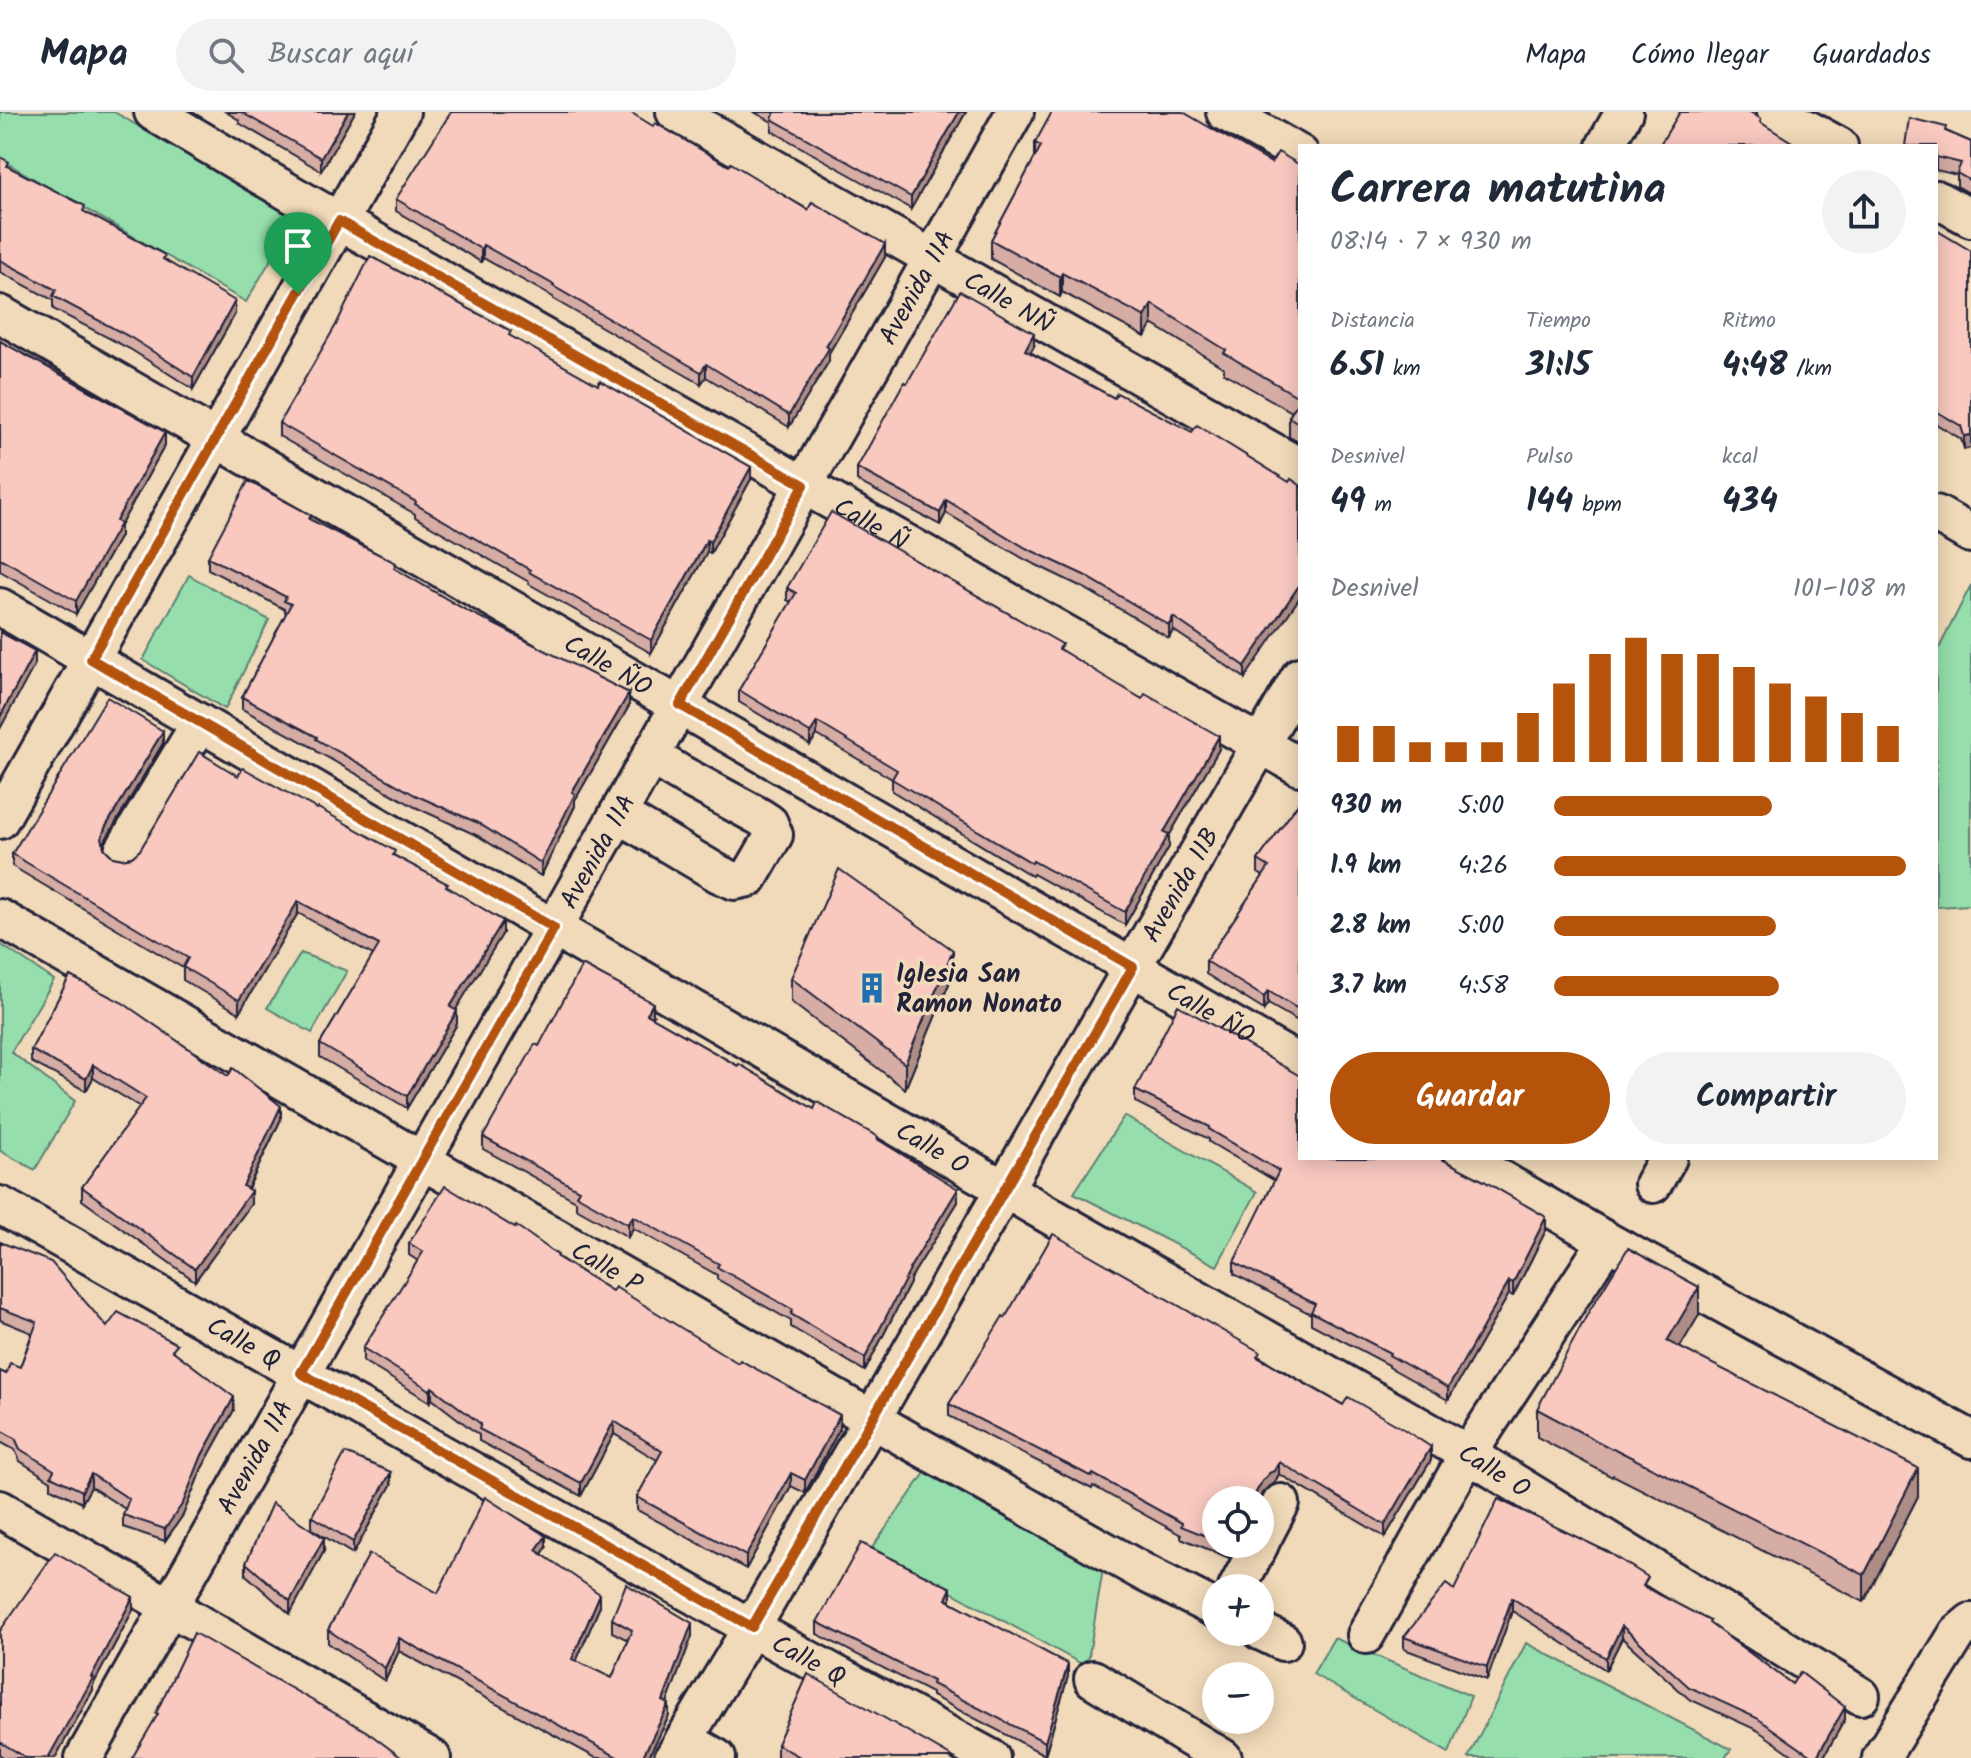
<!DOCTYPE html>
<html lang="es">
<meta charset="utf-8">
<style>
body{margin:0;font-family:Kalam,sans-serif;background:#f2f2f3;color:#1f2937;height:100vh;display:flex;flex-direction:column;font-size:30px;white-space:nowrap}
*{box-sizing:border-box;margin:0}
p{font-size:26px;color:#747a83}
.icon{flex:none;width:44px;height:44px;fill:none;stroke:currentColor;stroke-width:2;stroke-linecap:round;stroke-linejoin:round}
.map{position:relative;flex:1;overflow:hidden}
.details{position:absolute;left:1298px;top:32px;width:640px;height:1016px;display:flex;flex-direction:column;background:#fff;border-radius:0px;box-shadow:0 4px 20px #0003}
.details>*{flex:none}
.tools{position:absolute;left:1202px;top:1374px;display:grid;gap:16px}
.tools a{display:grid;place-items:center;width:72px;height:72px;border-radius:50%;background:#fff;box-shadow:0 4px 20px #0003;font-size:40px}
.pin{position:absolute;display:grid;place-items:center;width:68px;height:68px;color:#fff;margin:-82px -34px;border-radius:50% 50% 50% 0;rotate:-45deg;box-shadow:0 0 8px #0007}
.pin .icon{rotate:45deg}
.round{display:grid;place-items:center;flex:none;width:84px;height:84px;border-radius:42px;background:#f2f2f3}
.headline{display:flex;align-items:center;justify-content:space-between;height:136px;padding:0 32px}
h1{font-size:44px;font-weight:700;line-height:60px}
.stats{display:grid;grid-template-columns:repeat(3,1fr);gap:12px;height:136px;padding:8px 32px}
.stats div{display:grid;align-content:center}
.stats b{font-size:34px;font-weight:700}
.stats small{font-size:22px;font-weight:400}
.stats p{font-size:22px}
.chart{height:224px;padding:16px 32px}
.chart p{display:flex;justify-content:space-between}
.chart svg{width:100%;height:144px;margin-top:8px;stroke:#b45309;stroke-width:6}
.button{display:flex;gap:16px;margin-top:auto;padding:16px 32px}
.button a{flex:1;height:92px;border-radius:48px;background:#b45309;color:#fff;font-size:32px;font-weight:700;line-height:92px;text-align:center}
.button a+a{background:#f2f2f3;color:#1f2937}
ul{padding:0 32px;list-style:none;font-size:26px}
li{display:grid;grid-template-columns:128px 96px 1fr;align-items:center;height:60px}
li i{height:20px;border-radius:10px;background:#b45309}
header{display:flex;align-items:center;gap:48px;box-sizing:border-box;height:112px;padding:0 40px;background:#fff;border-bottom:2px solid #e0e1e3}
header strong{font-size:38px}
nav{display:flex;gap:44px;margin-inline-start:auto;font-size:28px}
.search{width:560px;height:72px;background:#f2f2f3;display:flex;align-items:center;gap:20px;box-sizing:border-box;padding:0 28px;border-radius:44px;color:#747a83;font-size:30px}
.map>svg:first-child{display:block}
</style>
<header>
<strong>Mapa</strong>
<div class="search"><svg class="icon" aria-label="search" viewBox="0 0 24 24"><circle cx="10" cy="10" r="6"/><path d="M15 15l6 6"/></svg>Buscar aquí</div>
<nav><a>Mapa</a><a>Cómo llegar</a><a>Guardados</a></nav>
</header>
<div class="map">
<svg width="1971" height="1646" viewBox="0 0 1971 1646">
<rect width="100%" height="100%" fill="#f1dab9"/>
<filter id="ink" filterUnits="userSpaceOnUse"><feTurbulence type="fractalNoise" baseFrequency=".0125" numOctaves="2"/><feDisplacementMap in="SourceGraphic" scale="16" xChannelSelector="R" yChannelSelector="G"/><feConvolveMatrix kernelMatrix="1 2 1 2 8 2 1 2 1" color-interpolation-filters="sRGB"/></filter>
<g filter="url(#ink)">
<!-- green -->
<g fill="#96deac" stroke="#5c8074" stroke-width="2">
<path d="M0,0h114l182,105 -50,85 -246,-143z"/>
<path d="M189,463l80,45 -44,89 -82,-49z"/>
<path d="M1971,473v320l-35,2v-253z"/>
<path d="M0,832l54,36 -43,72 64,49 -40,69 -35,-19z"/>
<path d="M301,841l46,18 -35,62 -45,-25z"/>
<path d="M1124,1004l133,76 -40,74 -143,-73z"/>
<path d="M925,1361l179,90 -17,104 -215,-119z"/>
<path d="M1334,1526l137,58 -22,57 -136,-79z"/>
<path d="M1526,1531l205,106 -6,9h-257z"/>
</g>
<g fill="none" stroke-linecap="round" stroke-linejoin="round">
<!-- minor casing -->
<g stroke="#22223b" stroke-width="42">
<g id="minor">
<path id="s1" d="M153,0l142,84 1005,571"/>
<path id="s2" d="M675,0l625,355"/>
<path d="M1225,0l75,42"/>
<path d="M1776,0l63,34"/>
<path d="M1605,34l19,-34"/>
<path d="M1936,87l35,19"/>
<path id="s3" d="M0,202l1300,750"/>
<path d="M1936,402l35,20"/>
<path id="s4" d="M0,495l1042,604 426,243 393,242"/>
<path d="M618,702l101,60 16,7 14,-3 25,-43 -5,-12 -9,-6 -81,-44 -28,-17"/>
<path d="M0,708l401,-708"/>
<path d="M123,739l77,-128"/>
<path id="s5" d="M0,806l910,523 235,132 71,36"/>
<path d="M1464,1046l143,83 364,198"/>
<path d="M1653,1072l15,-26"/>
<path id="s6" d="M0,1093l791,445 200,108"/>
<path d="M0,1397l432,249"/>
<path d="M1260,1431l21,-40"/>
<path d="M1237,1476l23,-44"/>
<path d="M1260,1519l23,11"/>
<path d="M1366,1523l102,-181 139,-213"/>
<path d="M1093,1567l130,79"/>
<path d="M684,1627l33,19"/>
<path id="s7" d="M84,1646l931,-1646"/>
<path id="s8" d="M673,1646l79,-131 548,-951"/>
<path d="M1881,1646l77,-125 13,-11"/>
</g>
</g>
<!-- minor -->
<use href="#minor" stroke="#f1dab9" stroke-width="36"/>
</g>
<!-- wall -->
<g fill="#d6ada5" stroke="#22223b" stroke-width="2">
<path d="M226,0h129l-34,59 -82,-48v-3z"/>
<path d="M754,0h212l-55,97 -139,-78v-9z"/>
<path d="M653,14l232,131 -56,96v8l-40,66 -83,-50 -5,7 -148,-85v-2l-70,-39 -2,4 -85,-51v-12z"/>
<path d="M1946,19l25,11v52l-14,-8v-11l-21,-5v-24z"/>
<path d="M1035,31l265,22v278l-11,-6v-20l3,-5 -68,-39v-5l-72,-44 -7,13 -83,-45 -2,5 -69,-38v-19l44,-83z"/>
<path d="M0,45l9,10 156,93 70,54 -42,75 -63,-40 -77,-40v-9l-53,-28z"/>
<path d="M1936,118l35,21 -7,198 -3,-10 -25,-15z"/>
<path d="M0,229l165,104 -45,81v10l-44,78 -76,-43z"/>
<path d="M1034,234l-4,6 84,46 175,84 -44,196 -72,-48 -4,8 -85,-50 -58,-28 -80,-47 -6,12 -83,-44v-13l50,-85z"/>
<path d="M279,311l472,56 -41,75 -3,-2 -56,101 -122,-69v-2l-114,-65v-3l-136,-78z"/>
<path d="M311,408l318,186 -54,94v6l-34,70 -63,-40 -63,-29 -99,-56v-2l-74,-40v-12l44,-83 -2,-5 -76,-40v-12z"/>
<path d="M787,476l275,63 157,98 -50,87v11l-44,78 -92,-51 -1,2 -140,-85v-12l-75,-44 -7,10 -71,-43v-12l52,-88 -4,-2z"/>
<path d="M163,631l-58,98 -1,7 9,9 9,2 10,-2 106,-81 157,80 53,31 55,46 -48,77 2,14 -50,84 -87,-51v-13l53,-89 -75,-42 -59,100 -56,-33v-12l-171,-102v-12z"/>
<path d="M1300,689v221l-32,-18 -4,6 -58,-36v-13l57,-85 -5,-3v-13z"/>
<path d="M953,862l-48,115 -114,-87v-24z"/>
<path d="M70,864l211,143 -33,70 3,15 -56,77 -113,-81v-13l58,-80 -47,-29 -7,13 -55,-29v-12z"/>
<path d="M653,904l-1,1 162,92 64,31 80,62 -48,77v4l-45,88 -74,-44v-6l-74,-42v-4l-84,-47 -5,9 -52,-29v-7l-93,-52v-12l56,-91z"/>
<path d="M1135,978l411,140 -33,66 -4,-2 -61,106 -59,-33v-2l-78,-41v-10l-77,-40v-12l41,-81 -66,-39v-3l-74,-37z"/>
<path d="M0,1130l107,85 70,27 57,56 -32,58 -19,47 -18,26 -42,-14v-12l2,-6 -34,-22 -9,16 -31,-15v-7l-31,-20 -5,-11 -15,-8v-71l6,3 14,-7 12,-34 -32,-13z"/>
<path d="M409,1131l149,14 54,34 228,137 -35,65 -14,-7 -45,83 -109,-59v-13l20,-37 -43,-26 -33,62 -102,-55v-6l-47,-36 -2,3 -67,-41v-13l55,-87 -9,-6z"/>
<path d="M1699,1203l-20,33 239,148 -54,106 -251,-127 -1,2 -75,-40v-28z"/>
<path d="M1005,1206l255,40 171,102 -46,77 -106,-63 -5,10 -5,2 -7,7 -3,7h-43v44h20l-7,14 -48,-20v-3l-88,-49 -1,3 -143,-73v-12z"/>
<path d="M391,1373l-38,69 -41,-25v-13z"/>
<path d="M546,1436l-4,6 58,52 -24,55 36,17 16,-38 -16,-8v-13l80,17 -25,67 2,13 -21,42h-52l-197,-107 -14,30 -57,-38v-13l110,-37z"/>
<path d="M324,1439l-34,63 -44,-39v-12z"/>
<path d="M1648,1476l62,36 82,60 53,35 -22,39h-26l-40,-28 -68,-31 -67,-61 -16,32 -94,-59 -25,69 -83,-31v-12l50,-47z"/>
<path d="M951,1489v1l117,74 -23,79 -113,-59v-3l-115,-59v-12z"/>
<path d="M133,1498l-40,75v5l-38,68h-50l-5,-3v-124z"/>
<path d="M777,1632l177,14h-174l-3,-1z"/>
</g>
<!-- shaded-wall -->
<g fill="#ae8d86" stroke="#22223b" stroke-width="2">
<path d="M348,0h7l-34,59v-13z"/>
<path d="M959,0h7l-55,97v-12z"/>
<path d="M885,132v13l-56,96v8l-40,66v-12l37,-69z"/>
<path d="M483,133v13l-2,4v-13z"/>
<path d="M1062,161v19l-2,5v-20z"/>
<path d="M235,189v13l-42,75v-12z"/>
<path d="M1152,192v20l-7,13v-20z"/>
<path d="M1034,221v13l-9,16v-12z"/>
<path d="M706,252v13l-5,7v-12z"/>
<path d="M165,320v13l-45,81v10l-44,78v-13l40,-80z"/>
<path d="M1971,323v13l-7,1v-13z"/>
<path d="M751,355v12l-41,75v-12z"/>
<path d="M946,388v13l-6,12v-12z"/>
<path d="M707,428v12l-56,101v-13z"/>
<path d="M1300,472v13l-55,81v-12z"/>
<path d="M1173,505v13l-4,8v-13z"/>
<path d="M35,539v13l-35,65v-12z"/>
<path d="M629,581v13l-54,94v6l-34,70v-13l31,-71z"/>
<path d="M817,610v13l-7,10v-12z"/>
<path d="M163,619v12l-58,98 -3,9v-13l3,-9z"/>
<path d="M1219,624v13l-50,87v11l-44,78v-13l39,-80z"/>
<path d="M298,789v12l-59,100v-13z"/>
<path d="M503,809v12l-53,86v-12z"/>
<path d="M953,838v24l-48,115v-25z"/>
<path d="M1268,879v13l-4,6v-13z"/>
<path d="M653,891v13l-6,11v-13z"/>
<path d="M457,899v13l-50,84v-12z"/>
<path d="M93,953v13l-7,13v-12z"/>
<path d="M281,994v13l-38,79v-12z"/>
<path d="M958,1077v13l-48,77v4l-45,88v-13l44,-89z"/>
<path d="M251,1079v13l-56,77v-12z"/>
<path d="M633,1104v12l-5,9v-13z"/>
<path d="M1546,1105v13l-33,66v-13z"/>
<path d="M1509,1169v13l-61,106v-12z"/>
<path d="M1699,1175v28l-32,54v-28z"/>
<path d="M432,1275v12l-2,3v-12z"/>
<path d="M234,1285v13l-32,58 -19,47 -18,26v-12l37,-74z"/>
<path d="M840,1303v13l-35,65v-13z"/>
<path d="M614,1309v13l-33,62v-13z"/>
<path d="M1431,1335v13l-46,77v-12z"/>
<path d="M1279,1350v12l-5,10 -5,2 -7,7 -3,7h-7l10,-19z"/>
<path d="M1918,1356v28l-54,106v-27z"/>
<path d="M391,1360v13l-38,69v-12z"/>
<path d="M791,1361v13l-45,83v-13z"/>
<path d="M91,1362v13l-9,16v-12z"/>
<path d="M546,1424v12l-10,14v-12z"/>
<path d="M324,1426v13l-34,63v-13z"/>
<path d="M1230,1432h6l-7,14v-12z"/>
<path d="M951,1476v13l-5,11v-13z"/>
<path d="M600,1482v12l-28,65v-12z"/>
<path d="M133,1485v13l-40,75v5l-38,68h-7z"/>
<path d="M1512,1486v13l-25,69v-13z"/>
<path d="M692,1511v13l-29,78v-13z"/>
<path d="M1622,1514v12l-16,32v-12z"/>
<path d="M399,1526v13l-14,30v-13z"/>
<path d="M1068,1552v12l-23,79v-13z"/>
<path d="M669,1592v12l-21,42h-6z"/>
<path d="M1845,1595v12l-22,39h-7z"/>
</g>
<!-- building -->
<g fill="#f9c9c0" stroke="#22223b" stroke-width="2">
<path d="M241,0h107l-27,46z"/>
<path d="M451,0h179l23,14 2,-3 74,43 2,-3 77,47 4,-8 73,42 -59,102 3,2 -40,67 -83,-51 -5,8 -148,-86 1,-1 -71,-40 -2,4 -85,-50z"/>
<path d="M775,0h184l-48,85 -139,-78z"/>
<path d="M1052,0h131l88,51 7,-11 22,13v259l-11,-7 11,-19 -76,-45 2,-3 -74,-46 -7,13 -83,-44 -2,4 -69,-37 50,-94 -6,-3z"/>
<path d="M1680,0h70l11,7 -1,3 38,24h-139z"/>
<path d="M1909,6l37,9 -1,4 26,11v39l-14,-8 4,-10 -25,-6v-11h-31z"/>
<path d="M0,45l9,5 -2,4 78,40 -2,5 82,44 -2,4 72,42 -42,76 -63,-40 -77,-41 3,-6 -56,-30z"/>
<path d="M1936,118l35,21v184l-7,1 -3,-10 -25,-15z"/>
<path d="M370,144l141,75 -2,4 89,50 2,-4 151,86 -41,75 -3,-2 -56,100 -122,-68 1,-2 -115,-66 1,-2 -137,-79 57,-98z"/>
<path d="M960,179l74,42 -9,17 89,48 3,-5 75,39 5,-7 92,57 2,-3 9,6v99l-55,82 -72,-49 -4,8 -85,-50 -58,-27 -80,-48 -6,13 -83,-45 47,-86 3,1z"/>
<path d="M0,229l165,91 -49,89 4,3 -44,77 -76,-43z"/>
<path d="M248,369l63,34 -2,4 87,44 -2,5 70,41 165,84 -57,99 3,2 -34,69 -63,-40 -63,-28 -99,-56 1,-2 -75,-40 49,-93 -7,-3 2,-4 -78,-40z"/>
<path d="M831,400l231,132 -3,5 83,50 3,-5 74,42 -55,96 5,2 -44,78 -92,-51 -1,2 -140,-84 5,-9 -80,-48 -7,11 -71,-43 57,-97 -9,-5z"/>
<path d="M0,520l35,19 -35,66z"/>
<path d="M107,585l56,34 -58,97 -3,9 2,11 9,9 9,2 10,-2 8,-7 59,-98 39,24 5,-8 74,41 1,-1 77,43 -2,4 55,29 -2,2 57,35 -53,86 7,4 -50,85 -87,-52 59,-99 -81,-44 -59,99 -56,-33 5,-9 -176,-104z"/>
<path d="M1300,689v209l-32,-19 -4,6 -58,-36 63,-94 -11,-7z"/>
<path d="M839,757l114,81 -48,114 -114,-86z"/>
<path d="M582,853l71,38 -6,11 91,52 1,-2 75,45 3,-7 61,35 -1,2 81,50 -49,80 1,1 -45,88 -74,-44 2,-4 -76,-43 2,-3 -86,-48 -5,8 -52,-29 3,-5 -96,-53 52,-93 4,2z"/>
<path d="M70,864l53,27 105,73 5,-8 48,38 -38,80 8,5 -56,78 -113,-82 64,-89 -53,-33 -7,14 -55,-29z"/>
<path d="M1178,893l122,71v82h140l44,23 62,36 -33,66 -4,-2 -61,107 -59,-33 1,-2 -79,-41 4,-8 -81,-42 45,-91 -70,-42 1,-2 -75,-37z"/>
<path d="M445,1074l70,42 1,-2 5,3 37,26 -1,2 55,34 3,-4 123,76 2,-3 100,55 -35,65 -14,-7 -45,83 -109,-59 25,-46 -48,-30 -33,62 -102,-54 2,-5 -49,-37 -2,3 -67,-42 60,-96 -14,-9z"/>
<path d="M1053,1122l207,118 -3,5 86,48 5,-8 54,31 29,19 -46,78 -106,-63 -5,9 -5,2 -7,8 -10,19h-36v40l-35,-14 1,-3 -89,-49 -1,3 -143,-73 54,-88 2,2z"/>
<path d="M0,1130l51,20 56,65 11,-15 59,32 -5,6 62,47 -32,58 -19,48 -18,26 -42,-14 6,-16 -38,-25 -9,17 -31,-15 3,-6 -34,-21 -5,-11 -15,-8v-59l6,3 4,-11 10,4 17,-45 -37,-14z"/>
<path d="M1628,1136l71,39 -32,54 251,127 -54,107 -251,-127 -1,1 -75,-40 51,-96z"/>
<path d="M345,1341l46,19 -38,70 -41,-26z"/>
<path d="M485,1385l61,39 -10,14 64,44 -28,65 40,19 20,-48 -20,-11 14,-35 66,39 -29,78 6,3 -27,54h-23l-220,-120 -14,30 -57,-38 41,-76 69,39z"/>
<path d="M1498,1387l110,53 40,25 -5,9 67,35 -1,2 83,61 8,-12 45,35 -29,51h-2l-57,-40 -68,-31 -67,-61 -16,32 -94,-60 -25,69 -83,-30 42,-53 8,6z"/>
<path d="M272,1391l52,35 -34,63 -44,-38z"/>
<path d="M861,1431l90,45 -5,11 122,65 -23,78 -113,-58 1,-3 -116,-59z"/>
<path d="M55,1440l78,45 -42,80 2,1 -45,80h-21l-27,-16v-111z"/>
<path d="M194,1521l172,98 36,27h-270l26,-44 -2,-1z"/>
<path d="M808,1562l146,84h-152l-25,-14z"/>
</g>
</g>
<g fill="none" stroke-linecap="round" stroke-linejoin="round" filter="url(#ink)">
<!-- route casing -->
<g stroke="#fff" stroke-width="16">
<path id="route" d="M339,109l465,264 -124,220 453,262 -381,660 -451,-254 253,-445 -463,-269z"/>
</g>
<!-- route -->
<use href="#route" stroke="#b45309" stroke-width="10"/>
</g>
<!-- icons -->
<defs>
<g id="building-bare" transform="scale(2.4)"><path d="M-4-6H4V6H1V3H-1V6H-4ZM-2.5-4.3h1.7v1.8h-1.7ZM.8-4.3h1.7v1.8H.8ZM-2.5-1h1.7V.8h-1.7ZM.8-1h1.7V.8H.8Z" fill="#1f6fb2" stroke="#f1dab9" stroke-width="2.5" paint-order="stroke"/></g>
</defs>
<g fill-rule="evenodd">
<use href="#building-bare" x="872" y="876"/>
</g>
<g text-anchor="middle" stroke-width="7" stroke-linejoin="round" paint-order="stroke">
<!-- street labels -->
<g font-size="26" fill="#22223b" stroke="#f1dab9">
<text dy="9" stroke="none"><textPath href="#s7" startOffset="1690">Avenida 11A</textPath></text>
<text dy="9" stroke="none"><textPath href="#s2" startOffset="384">Calle NÑ</textPath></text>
<text dy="9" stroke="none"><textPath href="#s1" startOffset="828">Calle Ñ</textPath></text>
<text dy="9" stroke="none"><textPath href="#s3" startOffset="702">Calle ÑO</textPath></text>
<text dy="9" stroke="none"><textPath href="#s7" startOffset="1042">Avenida 11A</textPath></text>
<text dy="9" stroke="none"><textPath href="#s8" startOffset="1010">Avenida 11B</textPath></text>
<text dy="9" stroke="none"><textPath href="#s3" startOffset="1398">Calle ÑO</textPath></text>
<text dy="9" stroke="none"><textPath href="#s4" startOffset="1078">Calle O</textPath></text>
<text dy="9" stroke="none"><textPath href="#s5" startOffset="700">Calle P</textPath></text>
<text dy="9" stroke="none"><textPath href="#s6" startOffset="280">Calle Q</textPath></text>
<text dy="9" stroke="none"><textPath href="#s7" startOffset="346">Avenida 11A</textPath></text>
<text dy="9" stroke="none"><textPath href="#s4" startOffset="1726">Calle O</textPath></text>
<text dy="9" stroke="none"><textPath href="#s6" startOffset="928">Calle Q</textPath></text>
</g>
<!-- poi labels -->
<g font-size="26" font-weight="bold" fill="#22223b" stroke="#f1dab9" text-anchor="start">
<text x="896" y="870">Iglesia San<tspan x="896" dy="30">Ramon Nonato</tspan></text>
</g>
</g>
</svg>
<div class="tools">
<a><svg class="icon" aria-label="locate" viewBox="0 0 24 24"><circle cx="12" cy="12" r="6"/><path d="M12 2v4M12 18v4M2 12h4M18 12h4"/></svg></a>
<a>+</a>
<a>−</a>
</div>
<div class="pin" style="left:298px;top:182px;background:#1e9e55"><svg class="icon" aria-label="arrive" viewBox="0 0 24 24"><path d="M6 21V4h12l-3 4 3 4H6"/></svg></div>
<section class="details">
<div class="headline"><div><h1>Carrera matutina</h1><p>08:14 · 7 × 930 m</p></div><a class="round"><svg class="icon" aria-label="share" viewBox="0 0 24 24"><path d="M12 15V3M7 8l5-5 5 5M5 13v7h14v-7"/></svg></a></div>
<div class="stats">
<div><p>Distancia</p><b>6.51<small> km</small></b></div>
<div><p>Tiempo</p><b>31:15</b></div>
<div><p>Ritmo</p><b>4:48<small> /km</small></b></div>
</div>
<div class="stats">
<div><p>Desnivel</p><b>49<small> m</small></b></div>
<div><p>Pulso</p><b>144<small> bpm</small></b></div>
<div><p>kcal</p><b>434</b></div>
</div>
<div class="chart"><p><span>Desnivel</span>101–108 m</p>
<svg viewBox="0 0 160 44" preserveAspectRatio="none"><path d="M5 44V33M15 44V33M25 44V38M35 44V38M45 44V38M55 44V29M65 44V20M75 44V11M85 44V6M95 44V11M105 44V11M115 44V15M125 44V20M135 44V24M145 44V29M155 44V33"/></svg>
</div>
<ul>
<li><b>930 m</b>5:00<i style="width:62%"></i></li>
<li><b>1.9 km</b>4:26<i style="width:100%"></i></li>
<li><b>2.8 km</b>5:00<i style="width:63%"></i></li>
<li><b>3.7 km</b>4:58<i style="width:64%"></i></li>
</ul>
<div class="button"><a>Guardar</a><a>Compartir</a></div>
</section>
</div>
